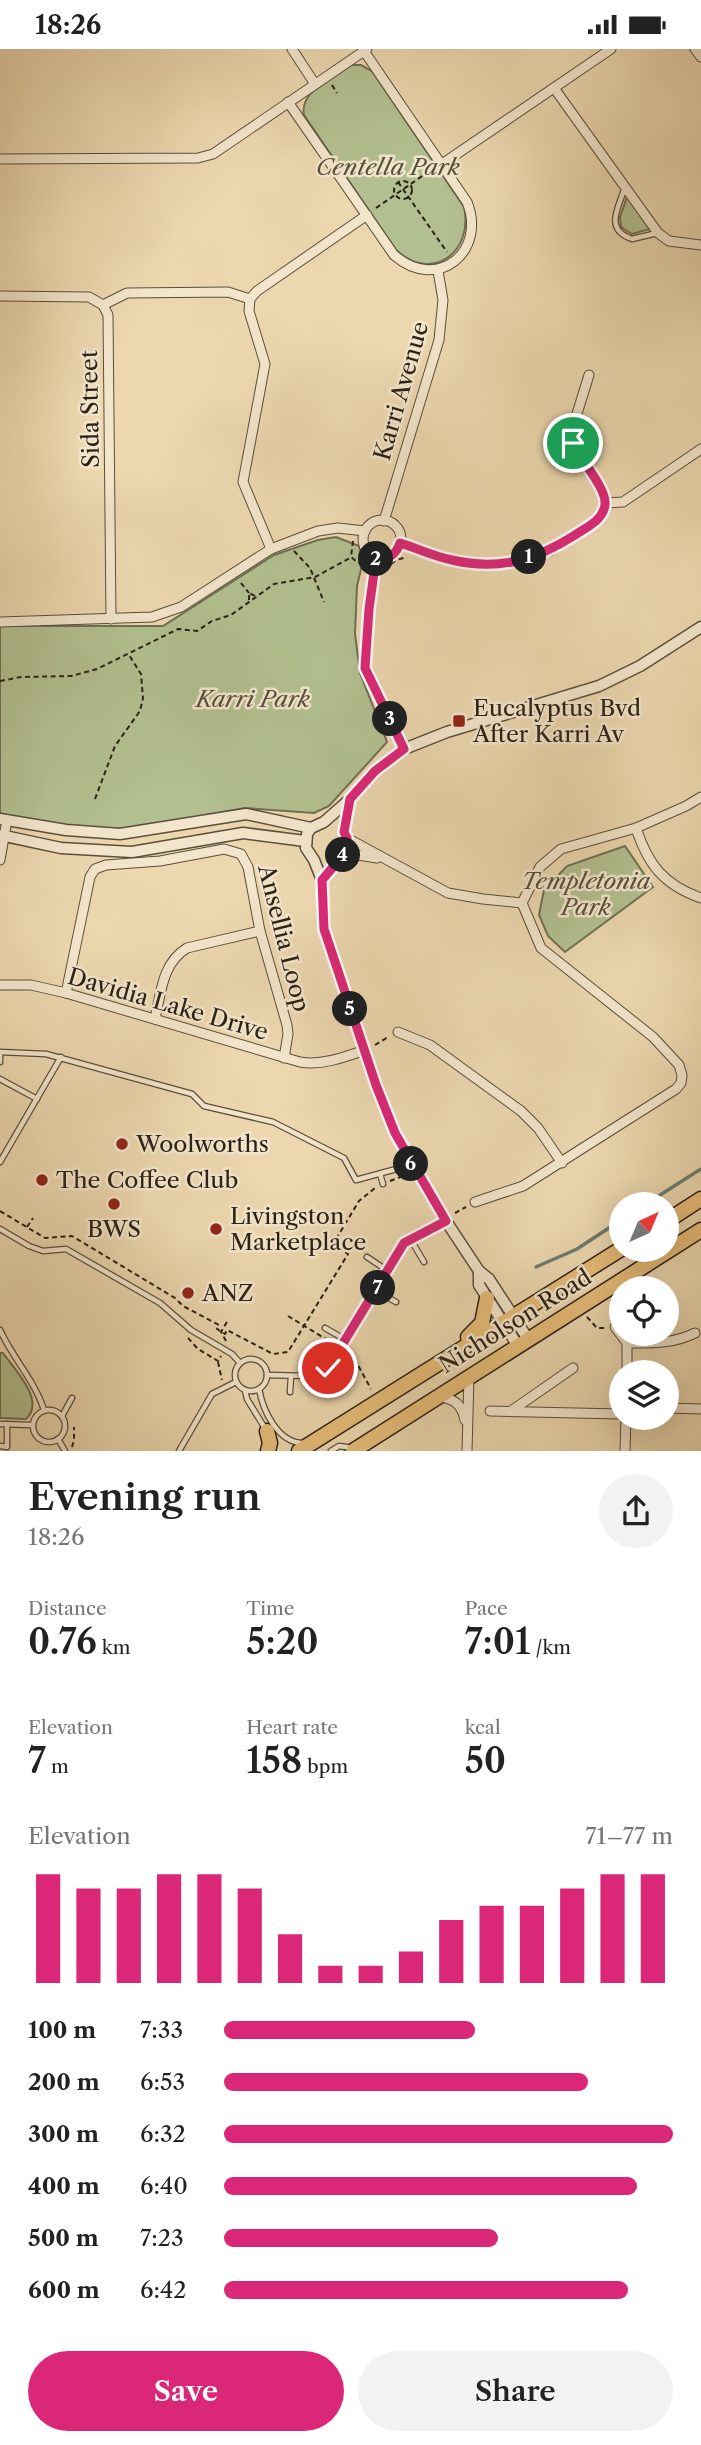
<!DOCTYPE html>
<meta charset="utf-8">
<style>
body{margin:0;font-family:"Libre Caslon Text",serif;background:#f2f2f2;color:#222;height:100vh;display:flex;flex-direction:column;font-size:26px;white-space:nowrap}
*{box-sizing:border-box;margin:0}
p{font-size:23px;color:#767676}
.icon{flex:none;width:38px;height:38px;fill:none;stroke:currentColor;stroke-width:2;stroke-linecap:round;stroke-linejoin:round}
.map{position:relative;height:1402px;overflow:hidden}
.side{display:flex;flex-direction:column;background:#fff;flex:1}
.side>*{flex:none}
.needle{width:46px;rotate:44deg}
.controls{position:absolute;left:609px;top:1143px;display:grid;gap:14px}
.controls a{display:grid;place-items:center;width:70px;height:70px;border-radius:50%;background:#fff;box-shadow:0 7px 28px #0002;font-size:35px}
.pin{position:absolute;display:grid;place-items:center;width:60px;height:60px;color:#fff;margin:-30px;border:4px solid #fff;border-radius:50%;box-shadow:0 2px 7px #0007}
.km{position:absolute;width:35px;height:35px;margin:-18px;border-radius:50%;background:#222;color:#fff;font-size:19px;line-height:35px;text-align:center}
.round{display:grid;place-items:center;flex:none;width:74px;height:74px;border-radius:37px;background:#f2f2f2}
.summary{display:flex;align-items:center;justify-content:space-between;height:119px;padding:0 28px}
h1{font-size:38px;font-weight:600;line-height:52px}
.metrics{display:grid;grid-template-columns:repeat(3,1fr);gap:10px;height:119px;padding:7px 28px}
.metrics div{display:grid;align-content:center}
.metrics b{font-size:35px;font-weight:600}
.metrics small{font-size:19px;font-weight:400}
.metrics p{font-size:19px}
.chart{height:196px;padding:14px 28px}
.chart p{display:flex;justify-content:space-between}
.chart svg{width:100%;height:126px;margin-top:7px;stroke:#db2777;stroke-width:6}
.primary-button{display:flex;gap:14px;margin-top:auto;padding:14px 28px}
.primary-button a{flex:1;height:80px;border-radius:42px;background:#db2777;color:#fff;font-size:28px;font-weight:600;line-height:80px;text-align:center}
.primary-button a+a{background:#f2f2f2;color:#222}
ul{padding:0 28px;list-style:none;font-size:23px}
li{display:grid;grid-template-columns:112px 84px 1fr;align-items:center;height:52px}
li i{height:18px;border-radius:9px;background:#db2777}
.status{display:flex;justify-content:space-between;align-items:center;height:49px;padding:0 35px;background:#fff;direction:ltr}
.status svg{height:19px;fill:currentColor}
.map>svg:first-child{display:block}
</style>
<div class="status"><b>18:26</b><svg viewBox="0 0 49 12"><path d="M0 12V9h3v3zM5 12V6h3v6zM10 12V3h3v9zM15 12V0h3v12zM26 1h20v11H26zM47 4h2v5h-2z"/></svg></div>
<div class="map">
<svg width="701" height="1402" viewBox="0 0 701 1402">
<rect width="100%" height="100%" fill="#ecd7af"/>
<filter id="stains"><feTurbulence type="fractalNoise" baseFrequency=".00286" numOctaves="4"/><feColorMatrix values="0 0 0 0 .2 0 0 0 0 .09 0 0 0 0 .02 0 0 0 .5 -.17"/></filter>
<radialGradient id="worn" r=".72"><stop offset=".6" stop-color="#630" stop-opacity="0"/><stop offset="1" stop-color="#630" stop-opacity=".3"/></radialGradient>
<!-- green -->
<g fill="#b2bf90" stroke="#6e7053" stroke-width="2">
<path d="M351,16h10l11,6 92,136c10,46 -33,76 -68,43l-92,-135c-5,-24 30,-38 47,-50z"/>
<path d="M627,148l23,32 -18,5 -11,-7 -1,-10z"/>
<path d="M336,488l23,9 4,15 -6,25 -2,48 5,39 27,69 -58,64 -15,7 -69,-5 -116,21 -64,-1 -65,-12v-190h163l111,-71 44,-15z"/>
<path d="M625,797l28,41 -88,65 -17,-16 -9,-21 5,-25 23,-24z"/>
<path d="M0,1304h3c12,17 43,48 23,66l-26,-1z"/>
</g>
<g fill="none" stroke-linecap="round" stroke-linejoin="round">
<!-- stream -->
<g stroke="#6d7d6f" stroke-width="3.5">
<path d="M646,1155l55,-35"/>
<path d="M536,1218l41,-18 44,-29"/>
</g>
<!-- service casing -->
<g stroke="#5b4e3c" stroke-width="7">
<g id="service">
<path d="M625,138c-7,22 -21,42 7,52l25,-6"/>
<path d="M0,1013v-10l46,2 146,40 12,12 69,16 71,36 12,22 55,-15"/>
<path d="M0,1030l37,20"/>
<path d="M0,1113l61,-105"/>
<path d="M380,1125l3,10"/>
<path d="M0,1180l29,17 14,5 23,-2 94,54 31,27 41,24 8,9"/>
<path d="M411,1191l13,22"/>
<path d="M367,1208l21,14"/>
<path d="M376,1242l20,11"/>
<path d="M325,1279l21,12"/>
<path d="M0,1281c12,27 35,51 44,80"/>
<circle cx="251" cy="1326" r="16"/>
<path d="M267,1326l42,1 19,-8 77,-125 40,-21"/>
<path d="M259,1340c4,22 19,54 44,54"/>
<path d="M245,1341l2,9 19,31"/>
<path d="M290,1343l1,-16"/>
<circle cx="49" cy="1377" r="16"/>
<path d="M62,1367l10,-18"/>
<path d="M0,1375l32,1"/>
<path d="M58,1390l7,12"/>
<path d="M0,1397l7,1v-23"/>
<path d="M179,1402l33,-57 24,-12"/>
<path d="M331,1402l8,-5 14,2"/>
</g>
</g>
<!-- minor casing -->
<g stroke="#5b4e3c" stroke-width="11">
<g id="minor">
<path d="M292,0l23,35"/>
<path d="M695,0l6,8"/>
<path d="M554,39l104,145 11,8 32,4"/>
<path d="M288,53l106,153c44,38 93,-4 73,-53l-103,-151"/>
<path d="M0,110l198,-1 15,-4 154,-105"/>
<path d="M442,115l169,-115"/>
<path d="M0,247l89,1 14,8 5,10 3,304"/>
<path d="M103,256l24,-12 101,-1 22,7"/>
<path d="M605,454l18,-1 78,-53"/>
<circle cx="382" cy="490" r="19"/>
<path d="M384,472l55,-181 4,-40 -5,-29"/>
<path d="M400,494l50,17 31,5 31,-3 38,-11 44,-29 8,-8 3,-11 -1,-9 -28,-42 -5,-19 18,-58"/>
<path d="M271,500l-28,-67 22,-118 -16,-53 1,-12 7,-8 110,-76"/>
<path d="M376,509l-7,51 -4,59 39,81"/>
<path d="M0,573l152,-5 29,-10 90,-58 47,-18 20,-3 27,3"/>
<path d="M636,779c12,37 28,57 65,70"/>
<path d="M347,789l101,55 35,6 39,4"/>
<path d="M345,804l32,5"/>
<path d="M0,811l7,-40"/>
<path d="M0,936h31l35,8 234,69c21,4 45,-5 65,-12"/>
<path d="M66,944l24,-116 5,-8 11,-4 54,-4 64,-12 17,5 7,13 12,64 27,94 1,9 -4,24"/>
<path d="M155,970c6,-26 7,-56 32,-71l73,-17"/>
<path d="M398,983l32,13 91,66 17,17 24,35"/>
<path d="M475,1153l48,-16 153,-97 5,-6 1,-8 -3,-10 -26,-28 -112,-89 -19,-45 18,-36 21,-18 75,-21 50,-22 15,-9"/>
<path d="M615,1278l12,16v29"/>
<path d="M627,1294c24,0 46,1 68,-10"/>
<path d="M440,1348c15,2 22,8 25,23"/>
<path d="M667,1359l34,1"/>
<path d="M490,1362l131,3"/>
<path d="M511,1362l62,-43"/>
<path d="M467,1402l2,-75"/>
<path d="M625,1402l1,-34"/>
</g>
</g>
<!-- tertiary casing -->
<g stroke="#5b4e3c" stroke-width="13">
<g id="tertiary">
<path d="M0,770l66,11 54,4 126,-20 65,14"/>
<path d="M0,786l61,13 71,4 111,-19 62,8"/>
<path d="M322,831l23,-27 2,-7 -3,-14 6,-33"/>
<path d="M479,1222v14l39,61"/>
<path d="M528,1290l-39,-60 -10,-8 -33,-50 -51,-88 -19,-48 -52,-156 -2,-49 -8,-20 -8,-12 1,-14 4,-6 13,-6 26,-23 25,-28 29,-22 43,-17 152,-46 41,-20 61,-39"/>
</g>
</g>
<!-- primary casing -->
<g stroke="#2b2116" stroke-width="17">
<g id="primary">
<path d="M667,1172l34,-22"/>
<path d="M468,1288l14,-14 5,-25"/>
<path d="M267,1382l3,12 -2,8"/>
<path d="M299,1402l322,-202"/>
<path d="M353,1402l348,-221"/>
</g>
</g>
<!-- path -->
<g stroke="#2b2116" stroke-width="2" stroke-dasharray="5 3.5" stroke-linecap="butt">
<path d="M332,36l5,8"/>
<circle cx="403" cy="141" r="9"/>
<path d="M398,133l49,70"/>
<path d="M376,159l55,-38"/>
<path d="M353,492l-2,16 6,5 9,3"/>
<path d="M294,502l16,17 14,34"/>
<path d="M385,520l11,-9 11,-3"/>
<path d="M241,534l8,10"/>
<path d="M249,551v-7l6,3"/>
<path d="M0,632l21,-4 50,-1 26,-7 81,-40 19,2 15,-10 19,-6 43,-31 41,-7 35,-19"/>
<path d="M95,750l20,-53 25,-35 3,-13 -2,-24 -12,-19"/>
<path d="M375,996l13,-8"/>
<path d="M390,1132l13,-5"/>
<path d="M0,1162l45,27 27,-2 103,62 8,8 36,19 -2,4 8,5 2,-4 46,24 15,-2 60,-98 -15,-10 26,-43 16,-13"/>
<path d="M455,1164l11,-6"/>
<path d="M27,1178l6,-9"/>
<path d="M288,1267l46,28"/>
<path d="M587,1268l10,11h8"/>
<path d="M188,1289l10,11 20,12 3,-5"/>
<path d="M226,1292l-5,-9 7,-12"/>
<path d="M348,1304l6,5 17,31"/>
<path d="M218,1313l4,18"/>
<path d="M72,1398l2,-7v-13"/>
</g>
<!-- service -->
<use href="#service" stroke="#f3e5cb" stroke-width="4.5"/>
<!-- minor -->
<use href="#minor" stroke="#f3e5cb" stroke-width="9"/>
<!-- tertiary -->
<use href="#tertiary" stroke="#f3e5cb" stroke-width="10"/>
<!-- primary -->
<use href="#primary" stroke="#e6bc78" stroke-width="14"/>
</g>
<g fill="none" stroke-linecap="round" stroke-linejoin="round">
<!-- route casing -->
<g stroke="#fff" stroke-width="14">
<path id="route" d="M328,1319l76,-125 42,-22 -51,-88 -19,-48 -52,-156 -2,-49 23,-27 2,-15 -3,-6 6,-33 25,-28 29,-22 -39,-81 4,-59 7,-51c13,1 20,-3 24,-15 17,5 35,14 52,17 47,11 84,0 123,-25 12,-8 28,-15 30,-30 2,-17 -25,-45 -32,-62"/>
</g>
<!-- route -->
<use href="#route" stroke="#db2777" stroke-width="9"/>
</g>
<!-- markers -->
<g fill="#8f2418" stroke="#f3e5cb" stroke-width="2.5">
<rect x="452" y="665" width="14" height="14" rx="3.5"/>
<circle cx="122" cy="1095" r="7"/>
<circle cx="42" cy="1131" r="7"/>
<circle cx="114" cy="1155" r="7"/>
<circle cx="216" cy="1180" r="7"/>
<circle cx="188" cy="1244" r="7"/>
</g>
<g text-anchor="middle" stroke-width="5" stroke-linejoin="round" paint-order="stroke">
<!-- park labels -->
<g font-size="23" font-style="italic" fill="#54503b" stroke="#f3e5cb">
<text x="388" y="126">Centella Park</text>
<text x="253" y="658">Karri Park</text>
<text x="586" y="840">Templetonia<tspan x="586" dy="26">Park</tspan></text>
</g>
<!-- street labels -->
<g font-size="23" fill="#2b2116" stroke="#f3e5cb">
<text transform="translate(401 342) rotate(-74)" y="8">Karri Avenue</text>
<text transform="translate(90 360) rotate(-91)" y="8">Sida Street</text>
<text transform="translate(284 889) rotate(76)" y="8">Ansellia Loop</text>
<text transform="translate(168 955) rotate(16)" y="8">Davidia Lake Drive</text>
<text transform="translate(515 1272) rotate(-32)" y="8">Nicholson Road</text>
</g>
<!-- poi labels -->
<g font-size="23" fill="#2b2116" stroke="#f3e5cb" text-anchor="start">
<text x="473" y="667">Eucalyptus Bvd<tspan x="473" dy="26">After Karri Av</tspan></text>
<text x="136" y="1103">Woolworths</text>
<text x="56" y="1139">The Coffee Club</text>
<text x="230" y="1175">Livingston<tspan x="230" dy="26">Marketplace</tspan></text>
<text x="114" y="1188" text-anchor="middle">BWS</text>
<text x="202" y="1252">ANZ</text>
</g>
</g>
<rect width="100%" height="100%" filter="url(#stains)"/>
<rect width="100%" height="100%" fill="url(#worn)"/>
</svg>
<div class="controls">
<a><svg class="needle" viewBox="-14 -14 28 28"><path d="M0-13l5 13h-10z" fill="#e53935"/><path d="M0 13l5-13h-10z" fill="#767676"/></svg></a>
<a><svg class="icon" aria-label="locate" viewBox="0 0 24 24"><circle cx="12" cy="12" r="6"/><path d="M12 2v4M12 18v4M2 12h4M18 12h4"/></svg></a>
<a><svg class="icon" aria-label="layers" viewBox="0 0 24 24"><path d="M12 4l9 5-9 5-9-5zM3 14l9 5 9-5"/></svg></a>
</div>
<div class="pin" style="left:573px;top:394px;background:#1e9e55"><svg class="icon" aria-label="arrive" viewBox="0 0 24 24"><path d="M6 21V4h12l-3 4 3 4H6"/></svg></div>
<div class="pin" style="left:328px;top:1319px;background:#d93025"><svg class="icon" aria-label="check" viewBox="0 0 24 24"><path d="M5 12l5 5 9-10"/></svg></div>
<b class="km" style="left:529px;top:508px">1</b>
<b class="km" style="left:376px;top:510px">2</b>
<b class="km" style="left:390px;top:670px">3</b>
<b class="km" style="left:343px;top:806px">4</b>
<b class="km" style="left:350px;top:960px">5</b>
<b class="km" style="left:411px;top:1115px">6</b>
<b class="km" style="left:378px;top:1239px">7</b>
</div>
<section class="side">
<div class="summary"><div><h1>Evening run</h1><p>18:26</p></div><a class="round"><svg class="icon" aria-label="share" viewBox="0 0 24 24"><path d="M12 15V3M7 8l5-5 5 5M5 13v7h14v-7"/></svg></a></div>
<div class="metrics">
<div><p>Distance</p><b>0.76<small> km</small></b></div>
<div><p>Time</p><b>5:20</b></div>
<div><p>Pace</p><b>7:01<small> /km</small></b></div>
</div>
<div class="metrics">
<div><p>Elevation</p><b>7<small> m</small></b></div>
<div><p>Heart rate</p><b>158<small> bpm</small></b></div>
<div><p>kcal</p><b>50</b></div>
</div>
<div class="chart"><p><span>Elevation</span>71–77 m</p>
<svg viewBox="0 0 160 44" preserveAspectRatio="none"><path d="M5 44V6M15 44V11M25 44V11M35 44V6M45 44V6M55 44V11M65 44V27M75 44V38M85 44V38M95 44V33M105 44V22M115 44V17M125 44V17M135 44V11M145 44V6M155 44V6"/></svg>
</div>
<ul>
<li><b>100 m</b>7:33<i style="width:56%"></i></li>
<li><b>200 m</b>6:53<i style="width:81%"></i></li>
<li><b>300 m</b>6:32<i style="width:100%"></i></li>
<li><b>400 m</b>6:40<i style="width:92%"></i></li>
<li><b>500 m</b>7:23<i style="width:61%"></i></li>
<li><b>600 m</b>6:42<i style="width:90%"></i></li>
</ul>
<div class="primary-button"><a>Save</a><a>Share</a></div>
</section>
